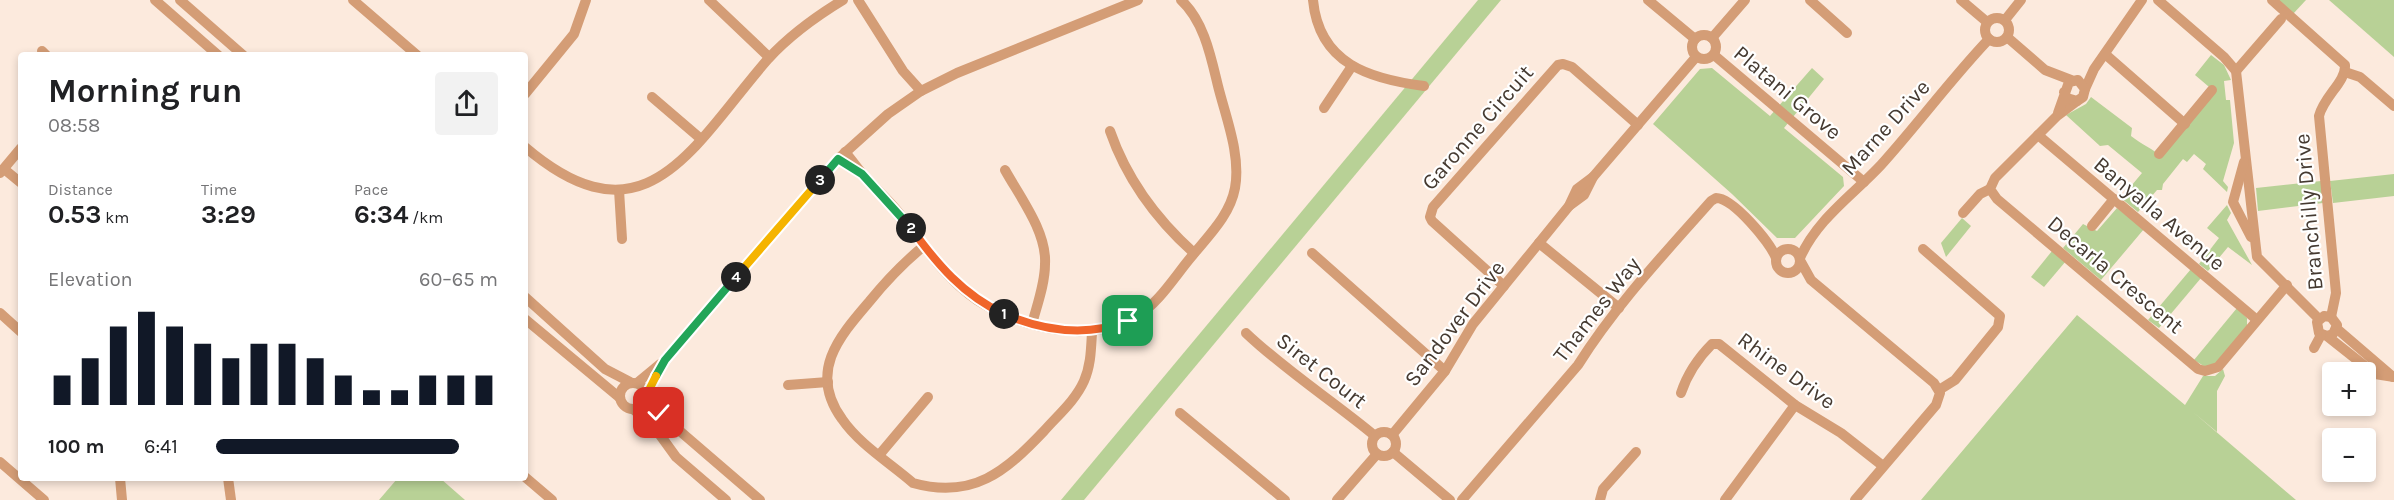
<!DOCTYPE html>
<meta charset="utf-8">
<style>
body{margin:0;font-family:Karla,sans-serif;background:#f2f2f2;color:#202124;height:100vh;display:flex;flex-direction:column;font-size:22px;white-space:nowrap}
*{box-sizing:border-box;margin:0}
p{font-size:20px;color:#757577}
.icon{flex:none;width:33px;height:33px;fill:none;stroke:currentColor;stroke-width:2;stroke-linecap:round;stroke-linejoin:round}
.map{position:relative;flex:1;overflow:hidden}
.side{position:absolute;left:18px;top:52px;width:510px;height:429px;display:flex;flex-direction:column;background:#fff;border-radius:6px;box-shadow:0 3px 9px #0003}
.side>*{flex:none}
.fabs{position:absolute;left:2322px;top:362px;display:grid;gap:12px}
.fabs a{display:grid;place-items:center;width:54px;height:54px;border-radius:6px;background:#fff;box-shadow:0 3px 9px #0003;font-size:30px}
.pin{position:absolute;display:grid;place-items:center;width:51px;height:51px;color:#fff;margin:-26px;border-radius:12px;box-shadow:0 3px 9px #0006}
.km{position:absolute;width:30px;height:30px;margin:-15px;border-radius:50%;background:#222;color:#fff;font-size:16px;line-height:30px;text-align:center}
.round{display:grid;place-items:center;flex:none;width:63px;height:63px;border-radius:6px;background:#f2f2f2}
.head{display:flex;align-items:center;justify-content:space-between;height:102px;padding:0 30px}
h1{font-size:33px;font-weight:700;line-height:45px}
.stats{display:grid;grid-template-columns:repeat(3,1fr);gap:9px;height:102px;padding:6px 30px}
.stats div{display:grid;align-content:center}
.stats b{font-size:26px;font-weight:700}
.stats small{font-size:16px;font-weight:400}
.stats p{font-size:16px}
.chart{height:168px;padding:12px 30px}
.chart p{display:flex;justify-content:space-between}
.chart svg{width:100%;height:108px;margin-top:6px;stroke:#111827;stroke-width:6}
ul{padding:0 30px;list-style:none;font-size:20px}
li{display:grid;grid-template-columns:96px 72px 1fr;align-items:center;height:45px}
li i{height:15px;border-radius:8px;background:#111827}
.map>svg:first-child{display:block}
</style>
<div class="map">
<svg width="2394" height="500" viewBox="0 0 2394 500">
<rect width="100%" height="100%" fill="#fceadd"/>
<!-- green -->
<g fill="#b8d196">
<path d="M1478,0h23l-417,500h-23z"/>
<path d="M2278,0h28l-13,14z"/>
<path d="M2329,0h65v57z"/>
<path d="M2211,55l13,10 7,15 -7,1 2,19h4l4,43 -11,38 5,6 -1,5 -24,-23 3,-5 -12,-10 -7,8 -4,-3 -20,25 -1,6h-5l-19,22 -17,-14 21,-25 -34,-28 -8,1 -34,-31 20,-11 5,-7 41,31 -1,8c11,9 21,12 31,21l53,-65 -20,-17z"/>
<path d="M1712,68l58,48 42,-48 12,11 -40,49 59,49 1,9 -49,52h-18l-45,-44 -79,-70 47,-55z"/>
<path d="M2394,174v22l-61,7 -3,-22z"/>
<path d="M2321,181l2,22 -65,8 -2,-23z"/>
<path d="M2227,205l4,8 -4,7 25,45 -24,-18 -20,24 -9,-7 20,-26 -12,-10z"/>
<path d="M2117,208l27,21 -43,51 -38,-32 20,-24 14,7z"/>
<path d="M1962,218l9,8 -25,31 -5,-14z"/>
<path d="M2052,251l14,10 -22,26 -13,-10z"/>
<path d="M2191,269l10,9 -42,50 -11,-8z"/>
<path d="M2237,308l10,10v9l-33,40 -7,1 -13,-8z"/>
<path d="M2077,315l108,90 18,-29h12l8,-7 2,7 -8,15v41l-24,-20 103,88h-375z"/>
<path d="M397,479h44l24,21h-86z"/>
</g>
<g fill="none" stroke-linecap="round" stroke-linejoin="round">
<!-- minor -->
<g stroke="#d49d76" stroke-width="10">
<path d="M155,0l64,56"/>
<path d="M180,0l64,56"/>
<path d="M353,0l65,56"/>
<path d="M709,0l60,57"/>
<path d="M858,0l45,71 18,20"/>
<path d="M1313,0c6,64 57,79 111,86"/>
<path d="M1648,0l47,39"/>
<path d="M1810,0l37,33"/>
<path d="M1961,0l26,22"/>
<path d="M2158,0l66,57 12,14 21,186 62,62"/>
<path d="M2272,0l73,65c1,17 -21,31 -26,51l17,177 -5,24"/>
<circle cx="1997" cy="30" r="12"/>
<path d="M2005,20l16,-20"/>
<circle cx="1704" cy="47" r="12"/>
<path d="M2007,37l38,33 26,10"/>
<path d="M1712,38l33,-38"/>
<path d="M42,51l5,5"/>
<path d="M2105,54l80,70"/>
<path d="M1714,55l150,127"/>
<path d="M2236,71l45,-52"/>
<path d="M2345,72l15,5 34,29"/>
<path d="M2085,89l9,-20 48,-69"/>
<path d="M525,94l49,-60 12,-34"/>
<path d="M652,97l49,42"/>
<path d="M2077,101l-20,15 -62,62 -5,11 7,10 201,170 7,2 13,-4 69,-82"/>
<path d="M1324,108l28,-42"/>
<path d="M2058,113l11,-31 9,-2 7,9 -2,8 -6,4 -10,-3 -3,-6"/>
<path d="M1110,131c17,49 46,88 84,122"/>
<path d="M2038,135l219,185"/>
<path d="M525,147c121,103 168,-2 243,-88 22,-24 47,-42 75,-59"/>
<path d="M845,152c7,8 13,17 20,25 11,12 24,23 34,36 24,31 45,65 78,87 44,28 112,45 160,16 22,-13 38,-40 55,-60 17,-21 38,-41 43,-68 6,-33 -9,-70 -17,-102 -7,-29 -14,-65 -37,-86"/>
<path d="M2159,154l53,-64"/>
<path d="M2244,162l-11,40 18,35"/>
<path d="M4,169l17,14"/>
<path d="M1005,170c15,27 42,62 40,94 0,20 -8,41 -13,60"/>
<path d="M0,173l21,-25"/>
<path d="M619,190l3,49"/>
<path d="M1569,206l15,-11 9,-18 103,-120"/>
<path d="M1963,213l17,-19 10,-5"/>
<path d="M2092,226l22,-27"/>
<path d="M1539,243l80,65"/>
<path d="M924,246c-21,17 -38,35 -55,56 -30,35 -61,70 -27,117 17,25 48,44 71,64 60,17 93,-12 131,-52 14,-16 31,-30 40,-50 7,-16 7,-32 8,-49"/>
<circle cx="1788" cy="261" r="12"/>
<path d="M1923,249l77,67 -2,11 -43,53 -16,10"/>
<path d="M1312,253l133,118"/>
<path d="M1800,258c17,-39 53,-63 81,-93 37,-41 70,-86 108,-126"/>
<path d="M1801,262l10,18 123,103 6,10 -4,12 -81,95"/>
<path d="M1504,286l-72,-65 -2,-4 3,-10 125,-142 5,-1 9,3 66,58"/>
<path d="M525,297l80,72 25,13"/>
<path d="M0,313l21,19"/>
<path d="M525,319l95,79"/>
<path d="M2336,328l57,49"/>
<path d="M1246,333c40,38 87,68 129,103"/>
<path d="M2327,336l6,-2 4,-9 -6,-8 -7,-1 -7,6 2,11 8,3 48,38 19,3"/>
<path d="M2314,348l7,-13"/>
<circle cx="633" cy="396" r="13"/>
<path d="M637,383l23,-19"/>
<path d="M788,385l40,-3"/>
<path d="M646,393l19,-33 173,-201 50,-45 33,-23 36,-18 181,-73"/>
<path d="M1681,393c6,-18 18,-36 31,-49h7l76,61 46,28 42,33"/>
<path d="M646,396l14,18 100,86"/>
<path d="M633,409l22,19 21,29 50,43"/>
<path d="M1180,413l105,87"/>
<circle cx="1384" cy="444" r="12"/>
<path d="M1392,435l53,-64 28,-47 96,-118 8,-17 16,-12"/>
<path d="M1393,452l57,48"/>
<path d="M880,454l48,-57"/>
<path d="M0,462l44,38"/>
<path d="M525,477l27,23"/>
<path d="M120,478l2,22"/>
<path d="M228,478l3,22"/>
<path d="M1337,500l40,-46"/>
<path d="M1462,500l116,-135c37,-59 86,-111 133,-164l5,-3c17,0 54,44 60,60"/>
<path d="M1600,500l3,-11 33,-37"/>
<path d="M1725,500l70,-95"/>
</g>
</g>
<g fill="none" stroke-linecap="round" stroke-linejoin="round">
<!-- split-1 casing -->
<g stroke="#fff" stroke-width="12">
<path id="split-1" d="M1004,314c40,17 83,23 124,7"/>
</g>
<!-- split-2 casing -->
<g stroke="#fff" stroke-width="12">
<path id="split-2" d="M911,228c26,36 52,67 93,86"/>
</g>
<!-- split-3 casing -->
<g stroke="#fff" stroke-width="12">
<path id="split-3" d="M820,180l18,-21 24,15 49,54"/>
</g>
<!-- split-4 casing -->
<g stroke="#fff" stroke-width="12">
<path id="split-4" d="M736,277l84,-97"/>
</g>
<!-- split-5 casing -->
<g stroke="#fff" stroke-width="12">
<path id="split-5" d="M656,376l9,-16 71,-83"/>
</g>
<!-- split-6 casing -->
<g stroke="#fff" stroke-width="12">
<path id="split-6" d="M656,376l-10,20 13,17"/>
</g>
<!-- split-1 -->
<use href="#split-1" stroke="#f0652b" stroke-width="8"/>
<!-- split-2 -->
<use href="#split-2" stroke="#f0652b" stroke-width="8"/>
<!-- split-3 -->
<use href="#split-3" stroke="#22a559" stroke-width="8"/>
<!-- split-4 -->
<use href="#split-4" stroke="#f5b400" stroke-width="8"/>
<!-- split-5 -->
<use href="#split-5" stroke="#22a559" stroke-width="8"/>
<!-- split-6 -->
<use href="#split-6" stroke="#f5b400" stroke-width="8"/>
</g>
<g text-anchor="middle" stroke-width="4.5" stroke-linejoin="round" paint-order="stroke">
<!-- street labels -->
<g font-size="22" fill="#453a31" stroke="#fff">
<text transform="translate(1788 92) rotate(40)" y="8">Platani Grove</text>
<text transform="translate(1477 127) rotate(-49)" y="8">Garonne Circuit</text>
<text transform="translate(1885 127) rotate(-48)" y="8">Marne Drive</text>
<text transform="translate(2308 212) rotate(-95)" y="8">Branchilly Drive</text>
<text transform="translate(2160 213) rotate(40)" y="8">Banyalla Avenue</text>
<text transform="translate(2116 274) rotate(40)" y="8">Decarla Crescent</text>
<text transform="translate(1596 309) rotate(-52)" y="8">Thames Way</text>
<text transform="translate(1454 323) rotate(-53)" y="8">Sandover Drive</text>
<text transform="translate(1322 370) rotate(38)" y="8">Siret Court</text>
<text transform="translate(1787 370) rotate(36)" y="8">Rhine Drive</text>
</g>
</g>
</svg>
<div class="fabs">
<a>+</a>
<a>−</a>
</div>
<div class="pin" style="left:1128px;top:321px;background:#1e9e55"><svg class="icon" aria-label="arrive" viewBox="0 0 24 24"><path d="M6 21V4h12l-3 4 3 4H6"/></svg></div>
<div class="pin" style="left:659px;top:413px;background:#d93025"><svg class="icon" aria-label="check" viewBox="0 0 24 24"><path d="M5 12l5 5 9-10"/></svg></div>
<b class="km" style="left:1004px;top:314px">1</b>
<b class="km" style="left:911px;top:228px">2</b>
<b class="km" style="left:820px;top:180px">3</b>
<b class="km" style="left:736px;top:277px">4</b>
<section class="side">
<div class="head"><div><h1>Morning run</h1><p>08:58</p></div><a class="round"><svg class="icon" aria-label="share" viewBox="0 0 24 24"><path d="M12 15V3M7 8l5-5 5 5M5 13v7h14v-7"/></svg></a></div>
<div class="stats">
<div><p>Distance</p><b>0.53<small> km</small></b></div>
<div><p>Time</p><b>3:29</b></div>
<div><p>Pace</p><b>6:34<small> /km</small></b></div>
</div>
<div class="chart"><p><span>Elevation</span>60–65 m</p>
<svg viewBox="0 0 160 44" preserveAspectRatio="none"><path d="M5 44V32M15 44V25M25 44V12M35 44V6M45 44V12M55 44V19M65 44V25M75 44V19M85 44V19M95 44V25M105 44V32M115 44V38M125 44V38M135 44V32M145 44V32M155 44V32"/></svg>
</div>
<ul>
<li><b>100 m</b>6:41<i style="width:86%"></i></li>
</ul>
</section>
</div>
